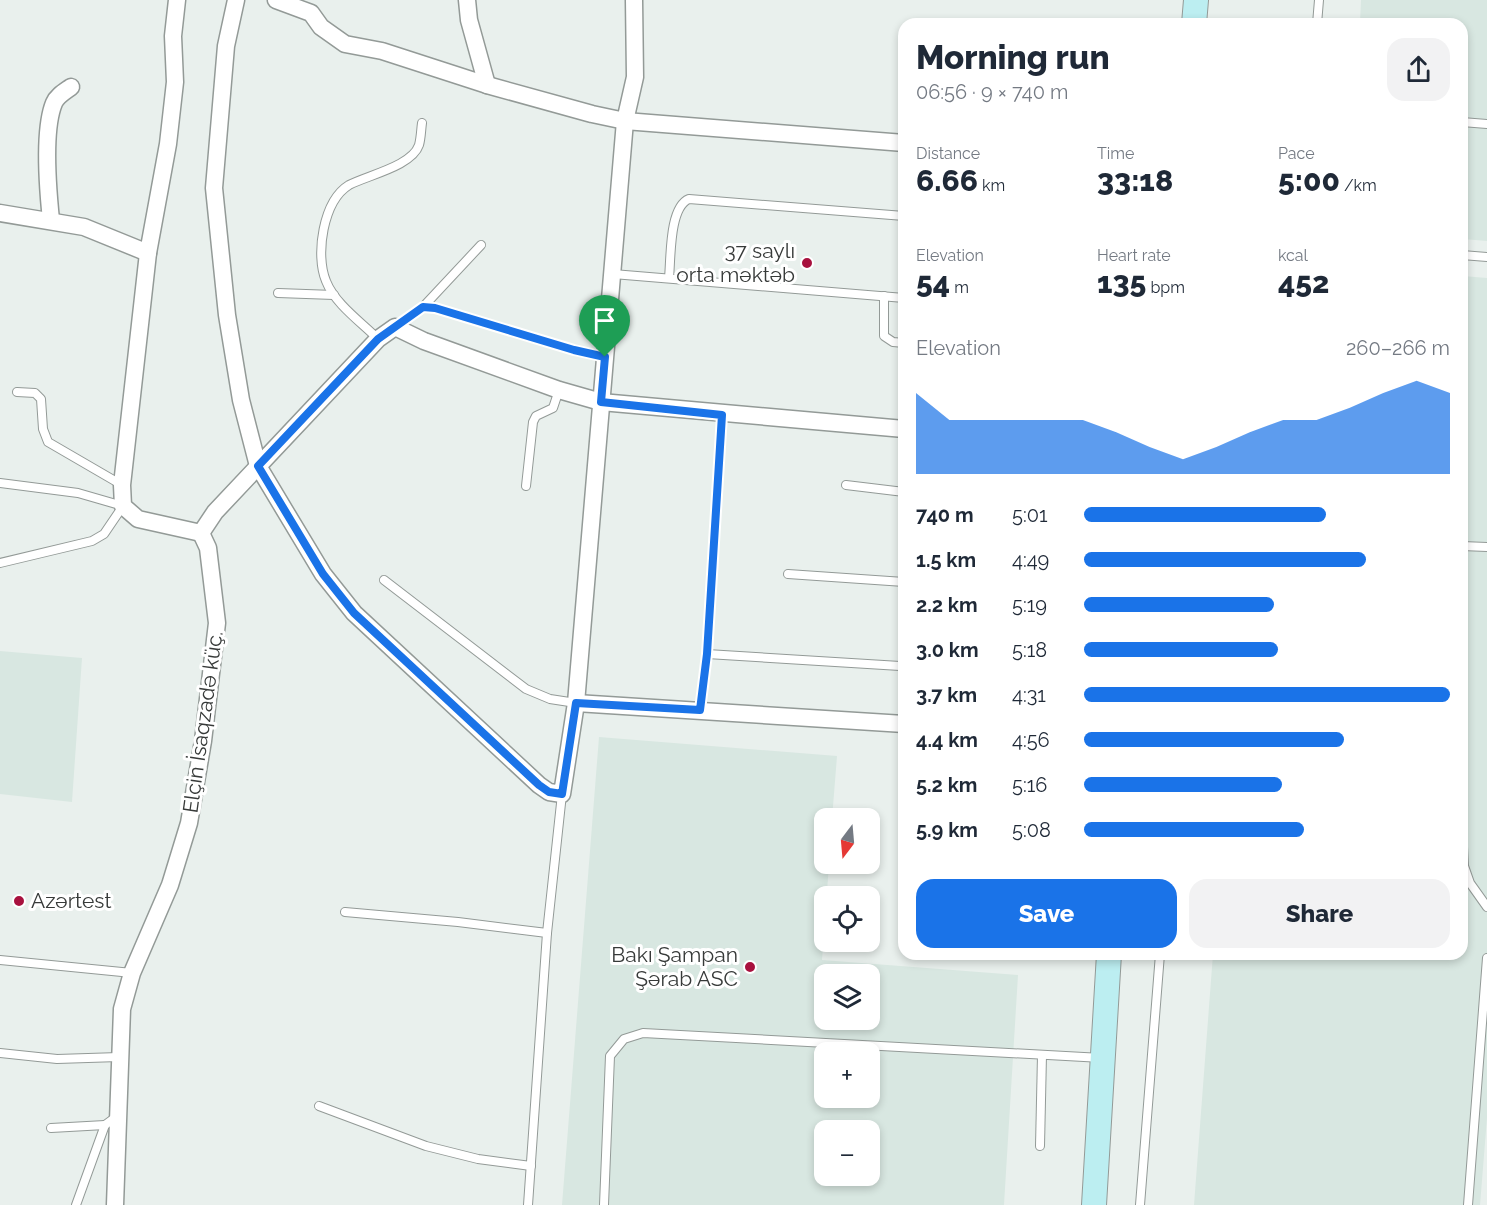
<!DOCTYPE html>
<meta charset="utf-8">
<style>
body{margin:0;font-family:Raleway,sans-serif;background:#f2f2f3;color:#1f2937;height:100vh;display:flex;flex-direction:column;font-size:22px;white-space:nowrap}
*{box-sizing:border-box;margin:0}
p{font-size:20px;color:#747a83}
.icon{flex:none;width:33px;height:33px;fill:none;stroke:currentColor;stroke-width:2;stroke-linecap:round;stroke-linejoin:round}
.map{position:relative;flex:1;overflow:hidden}
.side{position:absolute;left:898px;top:18px;width:570px;height:942px;display:flex;flex-direction:column;background:#fff;border-radius:18px;box-shadow:0 3px 9px #0003}
.side>*{flex:none}
.needle{width:39px;rotate:196deg}
.fabs{position:absolute;left:814px;top:808px;display:grid;gap:12px}
.fabs a{display:grid;place-items:center;width:66px;height:66px;border-radius:12px;background:#fff;box-shadow:0 3px 9px #0003;font-size:30px}
.pin{position:absolute;display:grid;place-items:center;width:51px;height:51px;color:#fff;margin:-62px -26px;border-radius:50% 50% 50% 0;rotate:-45deg;box-shadow:0 0 6px #0007}
.pin .icon{rotate:45deg}
.round{display:grid;place-items:center;flex:none;width:63px;height:63px;border-radius:18px;background:#f2f2f3}
.head{display:flex;align-items:center;justify-content:space-between;height:102px;padding:0 18px}
h1{font-size:33px;font-weight:800;line-height:45px}
.figures{display:grid;grid-template-columns:repeat(3,1fr);gap:9px;height:102px;padding:6px 18px}
.figures div{display:grid;align-content:center}
.figures b{font-size:30px;font-weight:800}
.figures small{font-size:16px;font-weight:400}
.figures p{font-size:16px}
.chart{height:168px;padding:12px 18px}
.chart p{display:flex;justify-content:space-between}
.chart svg{width:100%;height:108px;margin-top:6px;fill:#1a73e8;opacity:.7}
.button{display:flex;gap:12px;margin-top:auto;padding:12px 18px}
.button a{flex:1;height:69px;border-radius:18px;background:#1a73e8;color:#fff;font-size:24px;font-weight:800;line-height:69px;text-align:center}
.button a+a{background:#f2f2f3;color:#1f2937}
ul{padding:0 18px;list-style:none;font-size:20px}
li{display:grid;grid-template-columns:96px 72px 1fr;align-items:center;height:45px}
li i{height:15px;border-radius:8px;background:#1a73e8}
.map>svg:first-child{display:block}
</style>
<div class="map">
<svg width="1487" height="1205" viewBox="0 0 1487 1205">
<rect width="100%" height="100%" fill="#e9f0ed"/>
<!-- built -->
<g fill="#d8e7e1" fill-rule="evenodd">
<path d="M1361,0h126v241l-24,-2 -1,-215h-102z"/>
<path d="M1463,276l24,2v840l-7,87h-286l19,-251h249z"/>
<path d="M0,651l82,7 -10,144 -72,-8z"/>
<path d="M599,737l238,19 -5,63h-7v45h4l-7,96 196,15 -14,230h-442zM825,975h45v45h-45zM825,1053h45v45h-45zM825,1131h45v45h-45z"/>
</g>
<g fill="none" stroke-linecap="round" stroke-linejoin="round">
<!-- service casing -->
<g stroke="#939a97" stroke-width="10">
<g id="service">
<path d="M1317,24l2,-24"/>
<path d="M1462,122l25,2"/>
<path d="M1462,255l25,2"/>
<path d="M613,274l291,24"/>
<path d="M669,278c2,-20 0,-71 20,-79l215,17"/>
<path d="M278,293l56,2"/>
<path d="M884,296v40l9,6 11,1"/>
<path d="M423,307l58,-62"/>
<path d="M395,327l28,-20 6,-1 145,44 31,7"/>
<path d="M378,339c-17,-17 -43,-35 -52,-58 -11,-26 -3,-80 23,-96 19,-10 63,-19 70,-40 2,-7 2,-15 3,-22"/>
<path d="M17,392l18,1 6,6 2,30 5,13 74,43"/>
<path d="M0,483l78,10 45,13 -19,28 -12,7 -92,22"/>
<path d="M846,485l58,7"/>
<path d="M526,486l7,-64 3,-6 17,-8 6,-18"/>
<path d="M1462,546l25,1"/>
<path d="M788,574l116,8"/>
<path d="M384,580l142,109 24,10 26,4"/>
<path d="M707,654l193,12 4,-2"/>
<path d="M700,710l7,-56 15,-239"/>
<path d="M1462,828l2,38 6,17 17,24"/>
<path d="M345,912l113,10 89,11"/>
<path d="M0,960l132,13"/>
<path d="M0,1053l57,6 62,-2"/>
<path d="M319,1106l107,40 52,13 53,7"/>
<path d="M51,1128l54,-3"/>
<path d="M1040,1146l2,-91"/>
<path d="M76,1205l29,-80 11,-8"/>
<path d="M528,1205l19,-272 15,-139"/>
<path d="M604,1205l6,-149 14,-17 19,-6 459,25"/>
<path d="M1140,1205l20,-251"/>
<path d="M1468,1205l19,-247"/>
</g>
</g>
<!-- minor casing -->
<g stroke="#939a97" stroke-width="19">
<g id="minor">
<path d="M177,0l-4,36 2,46 -7,62 -20,109 -26,232 1,21 15,13 63,14"/>
<path d="M236,0l-10,46 -12,142 13,127 14,85 17,66 65,108 31,39 185,172 10,7 13,2 14,-91 49,-582 10,-44 -1,-77"/>
<path d="M276,0l35,13 10,14 24,17 37,7 105,34 105,29 33,7 279,22"/>
<path d="M467,0l2,20 18,65"/>
<path d="M0,213l84,14 64,26"/>
<path d="M51,220c-3,-29 -8,-90 3,-117 3,-7 10,-11 17,-16"/>
<path d="M201,533l14,-21 163,-173 17,-12 29,14 135,49 42,12 303,27"/>
<path d="M576,703l328,21"/>
<path d="M115,1205l7,-196 10,-36 38,-88 19,-62 14,-82 14,-118 -9,-75 -7,-15"/>
</g>
</g>
<!-- secondary casing -->
<g stroke="#939a97" stroke-width="26">
<g id="secondary">
<path d="M1194,24l2,-24"/>
<path d="M1094,1205l15,-251"/>
</g>
</g>
<!-- service -->
<use href="#service" stroke="#fff" stroke-width="8"/>
<!-- minor -->
<use href="#minor" stroke="#fff" stroke-width="16"/>
<!-- secondary -->
<use href="#secondary" stroke="#bceef1" stroke-width="24"/>
</g>
<g fill="none" stroke-linecap="round" stroke-linejoin="round">
<!-- route casing -->
<g stroke="#fff" stroke-width="12">
<path id="route" d="M423,307l12,1 139,42 31,7 -4,45 121,13 -15,239 -7,56 -124,-7 -14,91 -13,-2 -10,-7 -185,-172 -31,-39 -65,-108 120,-127z"/>
</g>
<!-- route -->
<use href="#route" stroke="#1a73e8" stroke-width="8"/>
</g>
<!-- markers -->
<g fill="#a8113e" stroke="#fff" stroke-width="2">
<circle cx="807" cy="263" r="6"/>
<circle cx="19" cy="901" r="6"/>
<circle cx="750" cy="967" r="6"/>
</g>
<g text-anchor="middle" stroke-width="6" stroke-linejoin="round" paint-order="stroke">
<!-- poi labels -->
<g font-size="21" fill="#373a39" stroke="#fff" text-anchor="end">
<text x="795" y="258">37 saylı<tspan x="795" dy="24">orta məktəb</tspan></text>
<text x="31" y="908" text-anchor="start">Azərtest</text>
<text x="738" y="962">Bakı Şampan<tspan x="738" dy="24">Şərab ASC</tspan></text>
</g>
<!-- street labels -->
<g font-size="21" fill="#373a39" stroke="#fff">
<text transform="translate(203 722) rotate(-82)" y="7">Elçin İsaqzadə küç.</text>
</g>
</g>
</svg>
<div class="fabs">
<a><svg class="needle" viewBox="-14 -14 28 28"><path d="M0-13l5 13h-10z" fill="#e53935"/><path d="M0 13l5-13h-10z" fill="#747a83"/></svg></a>
<a><svg class="icon" aria-label="locate" viewBox="0 0 24 24"><circle cx="12" cy="12" r="6"/><path d="M12 2v4M12 18v4M2 12h4M18 12h4"/></svg></a>
<a><svg class="icon" aria-label="layers" viewBox="0 0 24 24"><path d="M12 4l9 5-9 5-9-5zM3 14l9 5 9-5"/></svg></a>
<a>+</a>
<a>−</a>
</div>
<div class="pin" style="left:605px;top:357px;background:#1e9e55"><svg class="icon" aria-label="arrive" viewBox="0 0 24 24"><path d="M6 21V4h12l-3 4 3 4H6"/></svg></div>
<section class="side">
<div class="head"><div><h1>Morning run</h1><p>06:56 · 9 × 740 m</p></div><a class="round"><svg class="icon" aria-label="share" viewBox="0 0 24 24"><path d="M12 15V3M7 8l5-5 5 5M5 13v7h14v-7"/></svg></a></div>
<div class="figures">
<div><p>Distance</p><b>6.66<small> km</small></b></div>
<div><p>Time</p><b>33:18</b></div>
<div><p>Pace</p><b>5:00<small> /km</small></b></div>
</div>
<div class="figures">
<div><p>Elevation</p><b>54<small> m</small></b></div>
<div><p>Heart rate</p><b>135<small> bpm</small></b></div>
<div><p>kcal</p><b>452</b></div>
</div>
<div class="chart"><p><span>Elevation</span>260–266 m</p>
<svg viewBox="0 0 160 44" preserveAspectRatio="none"><path d="M0 44V11L10 22L20 22L30 22L40 22L50 22L60 27L70 33L80 38L90 33L100 27L110 22L120 22L130 17L140 11L150 6L160 11V44z"/></svg>
</div>
<ul>
<li><b>740 m</b>5:01<i style="width:66%"></i></li>
<li><b>1.5 km</b>4:49<i style="width:77%"></i></li>
<li><b>2.2 km</b>5:19<i style="width:52%"></i></li>
<li><b>3.0 km</b>5:18<i style="width:53%"></i></li>
<li><b>3.7 km</b>4:31<i style="width:100%"></i></li>
<li><b>4.4 km</b>4:56<i style="width:71%"></i></li>
<li><b>5.2 km</b>5:16<i style="width:54%"></i></li>
<li><b>5.9 km</b>5:08<i style="width:60%"></i></li>
</ul>
<div class="button"><a>Save</a><a>Share</a></div>
</section>
</div>
